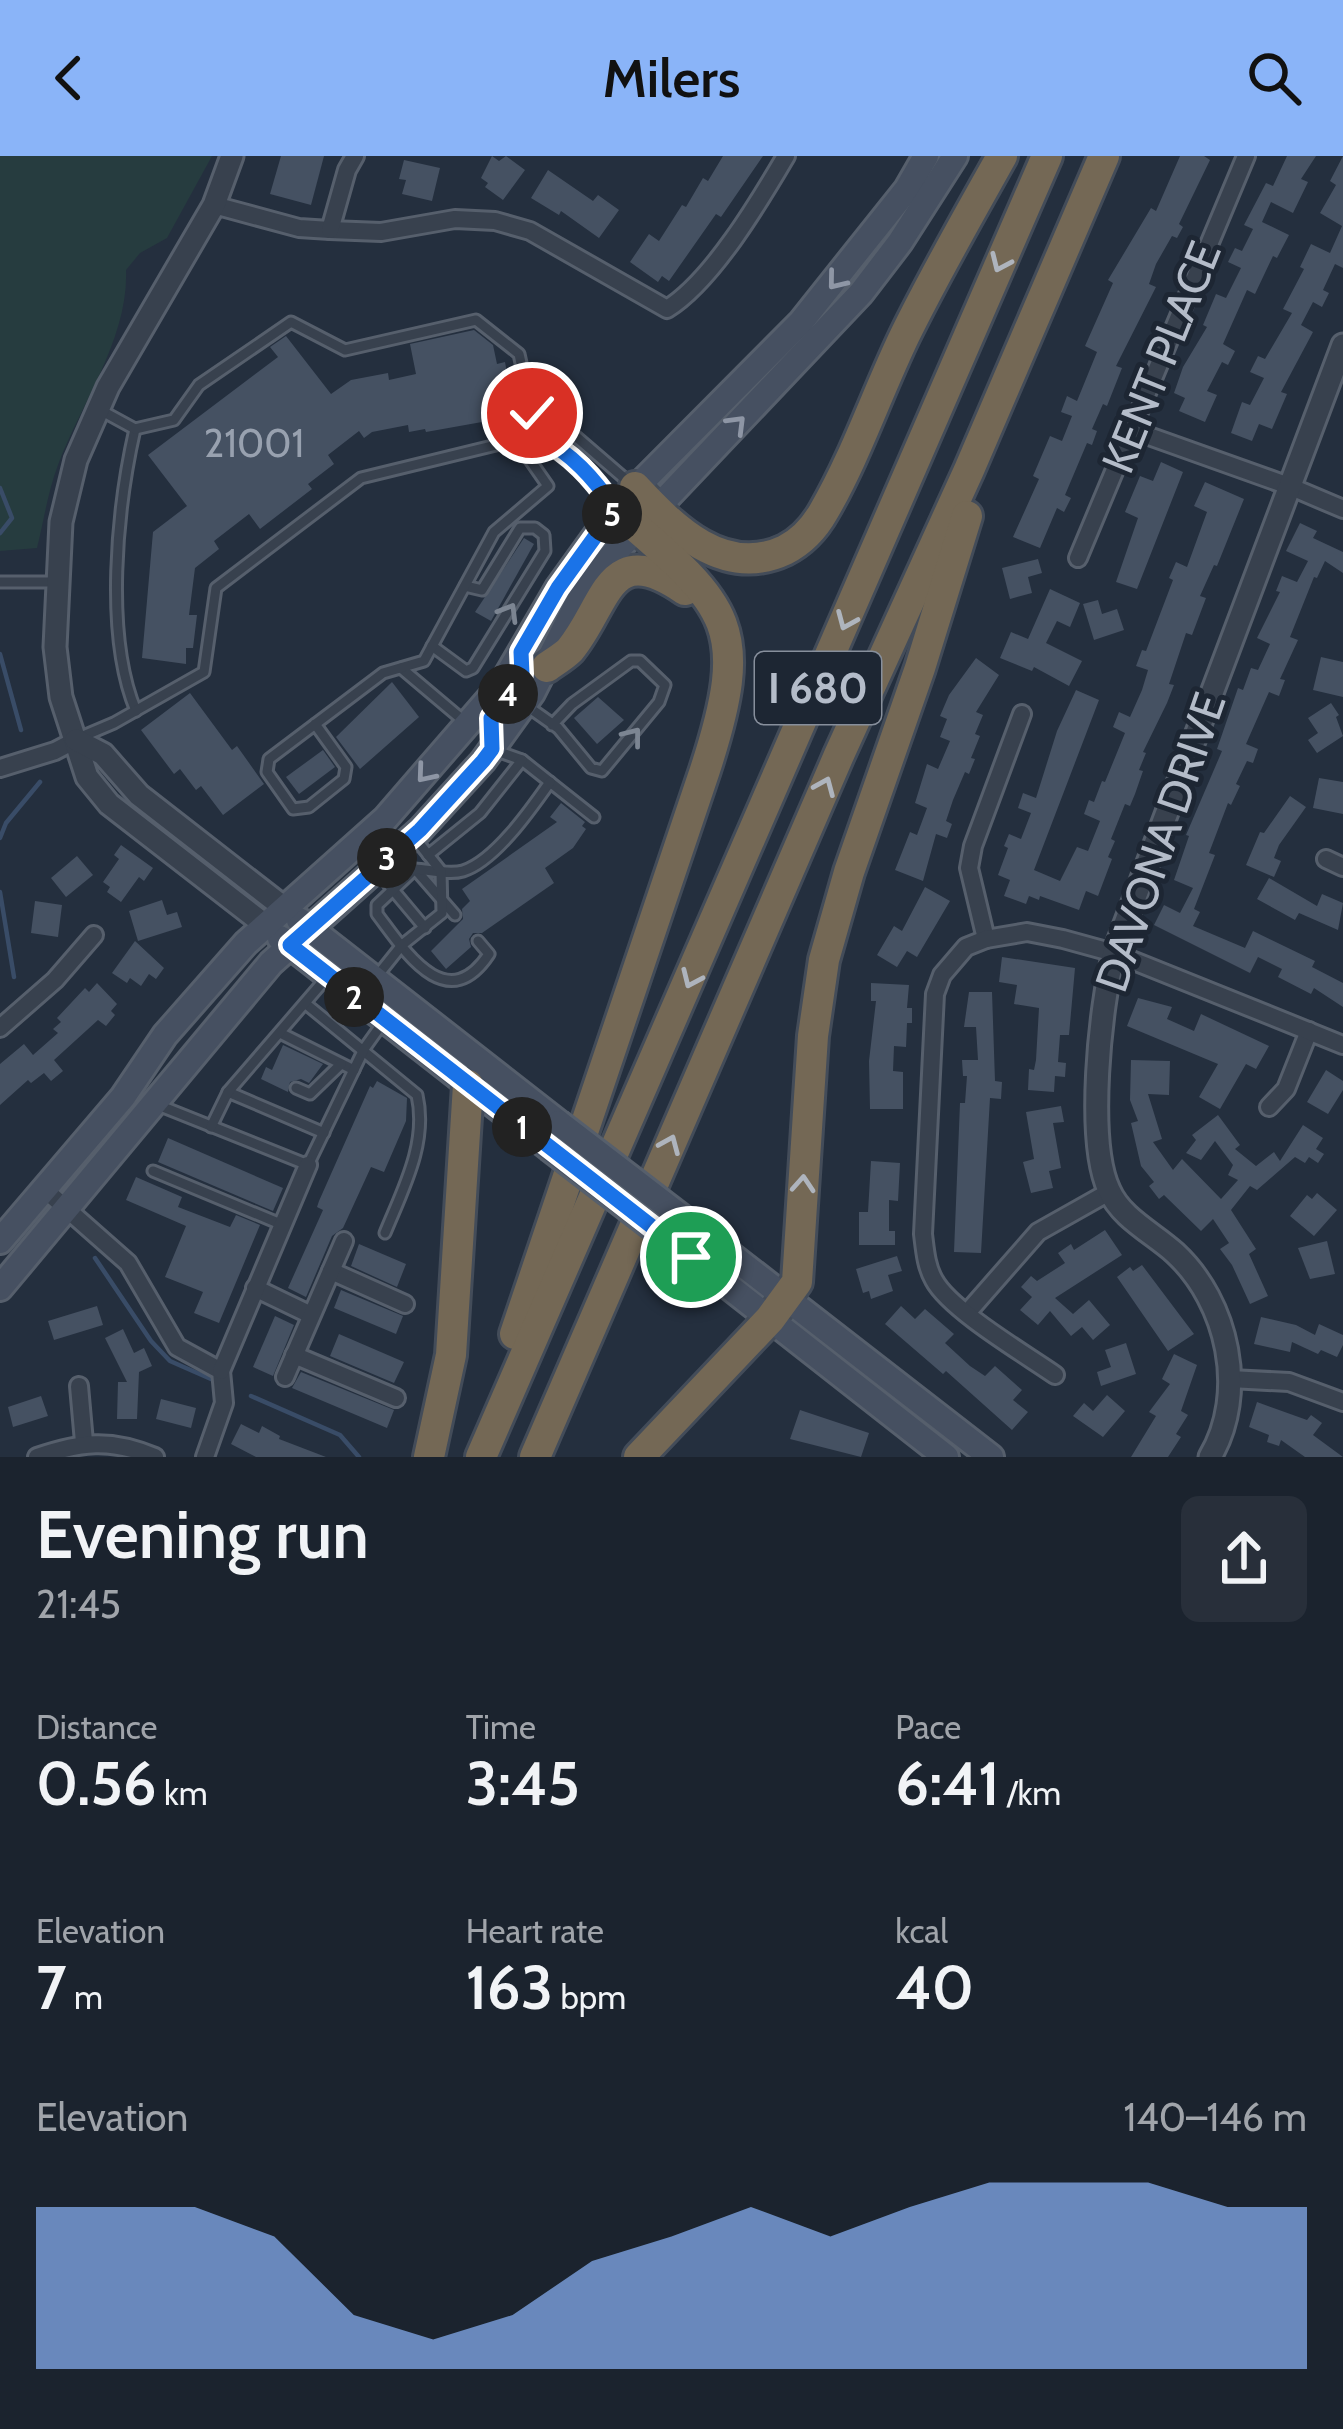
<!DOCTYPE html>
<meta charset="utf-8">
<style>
body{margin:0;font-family:Cabin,sans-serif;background:#282f3a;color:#f1f3f6;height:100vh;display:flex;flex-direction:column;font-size:45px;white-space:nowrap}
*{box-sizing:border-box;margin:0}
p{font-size:39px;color:#a0a4aa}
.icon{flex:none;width:66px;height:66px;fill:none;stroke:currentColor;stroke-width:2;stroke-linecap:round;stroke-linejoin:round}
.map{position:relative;height:1301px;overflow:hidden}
.panel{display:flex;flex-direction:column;background:#1b232e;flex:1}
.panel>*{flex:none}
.pin{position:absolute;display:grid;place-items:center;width:102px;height:102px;color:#fff;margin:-51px;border:6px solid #fff;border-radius:50%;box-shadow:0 3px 12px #0007}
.km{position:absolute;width:60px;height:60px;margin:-30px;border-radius:50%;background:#222;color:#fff;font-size:33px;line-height:60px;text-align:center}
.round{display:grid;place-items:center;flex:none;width:126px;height:126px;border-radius:18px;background:#282f3a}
.headline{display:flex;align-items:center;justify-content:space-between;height:204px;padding:0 36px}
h1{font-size:66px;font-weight:600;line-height:90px}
.figures{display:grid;grid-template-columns:repeat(3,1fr);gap:18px;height:204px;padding:12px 36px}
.figures div{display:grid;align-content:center}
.figures b{font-size:60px;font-weight:600}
.figures small{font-size:33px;font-weight:400}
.figures p{font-size:33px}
.chart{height:336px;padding:24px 36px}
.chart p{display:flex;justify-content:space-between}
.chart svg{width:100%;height:216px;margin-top:12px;fill:#8ab4f8;opacity:.7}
header{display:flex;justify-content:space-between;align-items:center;height:156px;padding:0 36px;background:#8ab4f8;color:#111;font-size:54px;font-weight:600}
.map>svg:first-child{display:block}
</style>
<header><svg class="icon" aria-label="back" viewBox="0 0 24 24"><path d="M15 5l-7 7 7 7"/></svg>Milers<svg class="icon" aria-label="search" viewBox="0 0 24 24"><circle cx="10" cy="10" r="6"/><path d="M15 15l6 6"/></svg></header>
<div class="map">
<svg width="1343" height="1301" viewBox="0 0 1343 1301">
<rect width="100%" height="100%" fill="#242f3e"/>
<!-- green -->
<path fill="#263c3f" d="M0,0h212l-45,82 -27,15 -14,17c3,67 -45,134 -68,195 -10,26 -14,55 -21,83l-37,3z"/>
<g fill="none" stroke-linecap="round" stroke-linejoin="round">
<!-- stream -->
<g stroke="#394c67" stroke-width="4.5">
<path d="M0,332l12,30 -12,15"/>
<path d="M0,498l21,76"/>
<path d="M0,682l6,-15 34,-41"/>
<path d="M0,736l14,85"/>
<path d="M95,1102l56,83 19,20 41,18"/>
<path d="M251,1240l89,39 19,22"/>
</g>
</g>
<!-- building -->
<g fill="#455162">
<path d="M281,0h43l-13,49 -41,-11z"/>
<path d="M492,0l7,5 7,-5 19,14 -22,30 -18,-13 3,-4 -7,-5z"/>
<path d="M723,0h40l-42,61 -5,-3 -47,67 -7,-5 -4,6 -28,-20 19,-28 10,7 23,-36 4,2 17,-29 5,3z"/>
<path d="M1180,0h24l6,4 -31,64 4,3 -6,11 -5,-2 -16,28 -7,20 7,3 -40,79 6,2 -15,38 -4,-2 -11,25 5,2 -5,14 -5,-2 -22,52 6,3 -7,14 -7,-4 -17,40 -27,-11 26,-58 -6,-3 17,-40 12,5 10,-25 -11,-4 6,-16 10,5 20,-49 -12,-6 28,-63 -5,-3 43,-72 5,3z"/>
<path d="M1287,0h29l-15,23 7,3 -15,31 -22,-11 -9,20 27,13 -12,23 -4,-2 -18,38 -8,-4 -24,54 12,7 -7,14 -6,-3 -15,29 10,4 -12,27 -26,-11 6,-13 -11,-5 9,-26 24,-40 -4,-2 13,-31 10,4 15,-30 -13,-6 7,-14 7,3 11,-22 -9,-4 22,-42 7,3z"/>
<path d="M1343,0v112l-8,-4 -12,26 6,3 -7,14 -9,-5 -12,23 12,7 -32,60 6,2 -15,35 -13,-5 -7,17 -21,-8 11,-31 8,3 14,-27 -14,-6 8,-16 7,3 27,-46 -9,-4 21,-40 -4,-2 11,-23 19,9 12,-27 -22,-13 16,-28 -6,-4z"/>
<path d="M404,4l36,8 -8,33 -30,-7 4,-14 -7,-1z"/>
<path d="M548,14l45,31 5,-6 21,15 -20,28 -38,-27 -2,4 -28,-17z"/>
<path d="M474,174l19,15 4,19 8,-2 10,54 -89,16 -1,-3 -16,3 -1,-7 -36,7 -8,6 -5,-7 -31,24 6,9 -26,20 4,5 -52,40 -11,-15 -35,27 5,8 -24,19 -6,47h8l-4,33h-7v16l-44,-6 11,-126 34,-26 -39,-51 130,-98 -8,-10 16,-11 45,58 20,-14 37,-7 1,7 27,-6 -6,-30z"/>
<path d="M1161,306l22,10 -46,117 -21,-7 22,-64 -13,-6 15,-36 13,5z"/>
<path d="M1205,326l39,17 -27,67 -3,-1 -14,31 6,2 -14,37 -6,-2 -17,51 5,1 -7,18 -24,49 3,1 -7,17 4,1 -8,23 -5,12 -5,-2 -14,35 4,2 -7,16 4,2 -14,37 -12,-5 -7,19 -39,-14 -1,4 -10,-4 -3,8 -22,-8 6,-16 -12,-5 10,-27 -4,-2 5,-12 12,5 10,-26 -13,-5 5,-15 13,5 21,-67 19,-41 23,10 -65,170 26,11 17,-34 11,4 12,-30 -16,-7 5,-14 5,2 8,-21 3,1 20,-49 -12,-6 6,-15 11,5 12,-27 6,-20 -12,-4 6,-16 4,1 27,-71 -4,-2 7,-16 11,5 20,-55 -13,-6z"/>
<path d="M1300,367l17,8 -4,7 30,14v21l-18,-12 -8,17 -3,-1 -24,60 8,3 -18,39 5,1 -6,16 -10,-4 -23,52 12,5 -5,14 -6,-2 -11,23 4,2 -9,19 -3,-2 -19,50 6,2 -21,54 6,3 -7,14 52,22 8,-17 62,30 -3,6 31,16v24l-29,-19 -3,6 -33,-17 4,-8 -24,-12 -8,16 -96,-48 10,-20 16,8 13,-25 -19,-8 15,-44 -3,-1 36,-84 -5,-2 21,-61 5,2 8,-22 7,2 12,-26 -13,-6 23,-46 -4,-1 6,-15 15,6 11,-21 -22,-10z"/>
<path d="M524,382l10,6 -43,77 -16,-9z"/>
<path d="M1038,403l4,14 -14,4 4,16 -22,6 -8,-31z"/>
<path d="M1050,433l30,14 -10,24 -13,-6 -11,22 36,18 -13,25 -35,-19 -2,4 -32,-13 11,-26 17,7z"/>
<path d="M1098,444l4,14 15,-5 7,21 -30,10 -11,-36z"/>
<path d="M1321,501l22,5v35l-30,-7z"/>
<path d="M976,502l23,17 -23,37 7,3 -8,19 5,2 -9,22 4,1 -6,15 -4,-2 -12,28 -7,21 6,3 -5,14 -11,-4 -13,47 -28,-11 15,-38 7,3 10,-27 -12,-5 12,-39 11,5 12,-28 -10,-4 7,-18 -7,-3 9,-21z"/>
<path d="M392,526l27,35 -59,52 -24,-32z"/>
<path d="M190,537l42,57 5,-4 27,38 -41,31 -22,-29 -5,4 -16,-21 -6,5 -33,-44z"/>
<path d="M598,541l26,23 -27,24 -23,-26z"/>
<path d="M1331,547l8,12 -3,2 7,19 -26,17 -9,-13 10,-7 -10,-15z"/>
<path d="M323,594l12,17 -36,27 -13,-17z"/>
<path d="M1319,622l24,4v32l-30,-6z"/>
<path d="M1290,640l16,11 -27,38 -5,13 7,3 -7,16 -28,-12 14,-33 4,1z"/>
<path d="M561,647l24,19 -3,4 4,3 -13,19 -28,20 9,15 -72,50h-9l-4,6 2,8 -25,22 -15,-18 32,-32 -1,-10 8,-8 -8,-12 95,-67 -7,-5z"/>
<path d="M121,689l32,23 -9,13 -5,-4 -18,25 -14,-10 3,-5 -7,-5 16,-23 -5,-4z"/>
<path d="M77,700l16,19 -27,22 -15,-19z"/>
<path d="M1269,722l48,28 5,-12 21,9 -5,27 -39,-17 -4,7 -38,-21z"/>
<path d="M925,731l25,14 -33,56 -10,-6 -10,16 -20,-12 17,-29 8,5z"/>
<path d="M162,744l5,15 10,-3 5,15 -44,14 -9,-30z"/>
<path d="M35,745l27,4 -4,32 -27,-4z"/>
<path d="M135,785l29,27 -8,11 -7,-5 -8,12 -11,-8 -3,5 -15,-10z"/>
<path d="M1002,801l73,11 -6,67h-9l-2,27 8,1 -1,14 -10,-1 -1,16 -26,-2 1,-21 5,1 2,-10 3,-52 -25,-4 3,-19 -18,-3z"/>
<path d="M97,827l20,21 -6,7 4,4 -9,11 -8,-6 -44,40 9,11 -12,10 -7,-8 -13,10 -3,-3 -28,25v-41l24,-20 9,11 25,-22 -5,-4 8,-7 -4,-4 28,-30 4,4z"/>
<path d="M871,827l38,2 -2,23h5v15h-5l-1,24 -12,-1 -1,25 10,1v37h-33l-1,-48 7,-60h-5z"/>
<path d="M969,836h23l3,89 7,1 -1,17 -11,-1 -9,155 -27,-1 6,-149h5l2,-27h-4l-1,-16h16l-2,-33h-12z"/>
<path d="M1138,842l34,9 -5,12 27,12 7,-17 68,32 -13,23 -10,-5 -26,45 -21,-12 19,-33 -91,-38z"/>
<path d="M283,889l40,19 -14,19 -8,-4 -11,3 -2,10 -27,-13 5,-12 6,3z"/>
<path d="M1131,904l39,1 -1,34 -21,-1 14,45 -9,3 20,28 9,-11 39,40 17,-19 -10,-5 5,-10 -18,-24 -14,19 -15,-7 10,-13 -4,-5 26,-20 22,30 -5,4 21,17 18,-14 6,9 23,-36 20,13 -7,11 8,5 -6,9 -9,-6 -4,6 -10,-6 -38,33 -7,-4 -19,24 25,39 -7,5 19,42 -18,8 -18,-39 -12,-16 9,-6 -16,-24 -12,12 -37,-36 -5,4 -10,-13 5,-4 -13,-16 -10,-43 7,-2 -8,-21z"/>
<path d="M1326,914l17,11v9l-15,24 -21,-12z"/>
<path d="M377,925l30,17 -1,23 -22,51 -13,-5 -28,61 -11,8 -26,61 -18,-9 35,-78 -6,-3 2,-6 51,-115 3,2z"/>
<path d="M1061,950l3,16 -11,1 8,45 -12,3 4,17 -22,5 -8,-31 11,-3 -8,-47z"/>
<path d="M168,982l115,50 -10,23 -115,-49z"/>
<path d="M871,1005l29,2 -2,38 -9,-1v31h6v14h-36v-33h9z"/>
<path d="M136,1021l46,20 -4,10 52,20 6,-12 24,10 -41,98 -25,-10 9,-21 -38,-15 21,-51 -60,-26z"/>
<path d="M1317,1037l20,17 -23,26 -24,-20 17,-21 5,4z"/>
<path d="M1105,1074l17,25 -67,43 18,16 16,-14 21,25 -17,15 -11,-13 -11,9 -21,-25 -12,14 -18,-15 12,-13 -11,-10 10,-11 6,5 28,-18 -7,-10 13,-9 3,6z"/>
<path d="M1327,1085l8,33 -25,5 -12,-31z"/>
<path d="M359,1088l47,20 -9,23 -46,-21z"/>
<path d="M897,1100l5,15 -14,4 5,16 -22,8 -2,-8 -6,2 -7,-24z"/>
<path d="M1142,1109l52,69 -26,17 -51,-74 13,-10 3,4z"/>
<path d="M341,1134l62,26 -7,18 -62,-26z"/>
<path d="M97,1150l6,19 -49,15 -6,-19z"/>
<path d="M901,1150l14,13 10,-10 29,25 -9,9 25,23 15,10 10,-10 27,24 -9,10 15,12 -16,18 -66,-59 -3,3 -58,-50z"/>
<path d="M275,1160l19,9 -21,51 -20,-9z"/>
<path d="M1261,1161l35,8 19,10 4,-11 24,11v10l-6,12 -16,-7 -3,4 -26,-12 -2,10 -36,-8z"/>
<path d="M123,1173l11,24 10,-5 8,18 -13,6 -2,47h-20l1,-37h9l-22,-44z"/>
<path d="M339,1178l65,28 -10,21 -64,-27z"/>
<path d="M1126,1187l10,31 -35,12 -4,-14 14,-5 -6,-17z"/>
<path d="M1174,1198l23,11 -16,46 7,4 -12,19 5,3 -13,20h-37l25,-41 -7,-4 21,-28 -8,-5z"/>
<path d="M301,1216l93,38 -7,18 -95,-40z"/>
<path d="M1107,1239l18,16 -22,26 -30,-21 11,-13 9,8z"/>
<path d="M41,1240l7,20 -35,11 -5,-20z"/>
<path d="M161,1243l35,9 -5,20 -35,-9z"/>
<path d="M1257,1246l50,18 4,-5 11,8 -9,12 30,22h-38l-24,-17 -2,6 -12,-4 2,-7 -20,-8z"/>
<path d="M800,1254l69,23 -8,24 -71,-18z"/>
<path d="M241,1268l18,9 3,-7 18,10 -1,3 47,18h-70l-25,-13z"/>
</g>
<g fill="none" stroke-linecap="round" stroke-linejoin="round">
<!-- service casing -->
<g stroke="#565f6c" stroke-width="15">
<g id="service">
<path d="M135,273c-18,79 -31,206 1,282"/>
<path d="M537,279l36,-1 58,50"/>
<path d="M542,282l45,32 24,34"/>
<path d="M0,426h56"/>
<path d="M432,490l34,25 7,-3 72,-117 -1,-16 -9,-7h-15l-38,62 -17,-4"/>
<path d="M401,512l64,54"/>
<path d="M524,548l34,24 33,40 11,3 57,-69 6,-17 -25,-24h-9l-59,43 -20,21"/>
<path d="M315,568l31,43 -2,12 -35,28 -16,2 -26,-37 2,-13 114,-86 41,-12 70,-129 54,-46 -32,-46"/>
<path d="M81,581l33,-14 90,-51 12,-84 145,-110 176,-43 -18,-81 -43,-34 -131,30 -54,-28 -92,63 -25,35 -39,9 -33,-18"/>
<path d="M497,595l25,9 72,57"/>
<path d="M428,699l52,-42 42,-53"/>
<path d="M415,713l40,46"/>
<path d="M378,716l47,56"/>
<path d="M478,785l11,13c-43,65 -86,-6 -112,-40v-9l38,-36c15,1 35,6 48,2 32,-10 68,-62 87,-89"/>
<path d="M378,819l24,-30 40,-32 -1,-42 -27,-34"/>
<path d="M306,848l111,91c11,48 -14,94 -32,138"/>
<path d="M282,878l72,36"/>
<path d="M296,932l14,6 31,-30"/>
<path d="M228,936l96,41"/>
<path d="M158,949l150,60 56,-116 20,-28"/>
<path d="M211,971l17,-35 100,-116"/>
<path d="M153,1015l130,54"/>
</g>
</g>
<!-- minor casing -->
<g stroke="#565f6c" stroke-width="22">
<g id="minor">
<path d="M214,49l85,23 31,2 51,2 74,-13 40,2 35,10 137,78c45,-28 92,-107 119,-153"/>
<path d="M330,74l17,-60 8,-14"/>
<path d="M1132,274l157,56 54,23"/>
<path d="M1078,402l168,-402"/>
<path d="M0,612l55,-17 21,-11"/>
<path d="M1326,703l17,8"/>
<path d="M986,783l-17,-71 4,-22 49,-132"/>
<path d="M0,872l55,-48 39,-45"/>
<path d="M1269,951l17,-18 23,-58"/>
<path d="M43,1032l85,75 49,84 44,24 3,32 -19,54"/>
<path d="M331,1115l74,33"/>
<path d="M255,1132l56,27"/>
<path d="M967,1157l71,-81 71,-40"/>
<path d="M294,1199l102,43"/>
<path d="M221,1215l87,-206"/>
<path d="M1055,1219c-30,-21 -105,-65 -121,-95 -8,-14 -9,-30 -11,-46l12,-240 7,-19 24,-28 20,-8 41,-7 36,7 51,14 229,92"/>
<path d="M285,1221l59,-136"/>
<path d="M1230,1223l59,3 54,20"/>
<path d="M79,1230l5,56"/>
<path d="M37,1301c44,-15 73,-19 118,0"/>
</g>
</g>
<!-- tertiary casing -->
<g stroke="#565f6c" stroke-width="27">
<g id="tertiary">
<path d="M232,0l-18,49 -106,182 -32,73 -15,62 -6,125 6,50 26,80 22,27 156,121"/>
<path d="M76,584l27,14 36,41 144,112"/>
<path d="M1210,1301c38,-64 18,-155 -35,-204 -22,-20 -54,-35 -66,-63 -23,-49 -9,-184 5,-237l229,-608"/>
</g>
</g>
<!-- secondary casing -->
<g stroke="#565f6c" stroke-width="30">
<g id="secondary">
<path d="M299,764l260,203"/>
<path d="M280,782l269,210"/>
<path d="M701,1076l290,225"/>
<path d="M0,1085l123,-144 42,-62 81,-92 139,-124 117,-135 56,-96 57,-79 186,-187 106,-133 19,-33"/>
<path d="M691,1101l255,200"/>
<path d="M0,1132l271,-325 149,-133 63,-69 49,-68 47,-93 24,-35 258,-272 39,-51 55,-86"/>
</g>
</g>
<!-- motorway casing -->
<g stroke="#434c59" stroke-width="36">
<g id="motorway">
<path d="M635,331c38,41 89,92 150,63 16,-8 30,-23 39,-39 32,-55 53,-118 81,-176 30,-61 64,-120 97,-179"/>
<path d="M547,511c7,-5 17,-11 23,-17 38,-46 37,-113 115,-60"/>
<path d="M515,1178l190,-564c48,-148 23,-164 -90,-261"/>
<path d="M429,1301l22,-102 17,-270"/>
<path d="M481,1301l566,-1301"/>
<path d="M535,1301l304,-702 130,-285 135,-314"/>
<path d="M639,1301l131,-138 27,-37 16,-246 11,-76 25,-88 71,-204 47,-152"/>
</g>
</g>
<!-- service -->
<use href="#service" stroke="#38414e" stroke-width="9"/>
<!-- minor -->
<use href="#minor" stroke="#38414e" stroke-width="16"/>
<!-- tertiary -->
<use href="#tertiary" stroke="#38414e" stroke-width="21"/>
<!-- secondary -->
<use href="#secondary" stroke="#465061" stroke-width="24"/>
<!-- motorway -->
<use href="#motorway" stroke="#746855" stroke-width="30"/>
<!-- secondary-bridge casing -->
<g stroke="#565f6c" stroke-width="30" stroke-linecap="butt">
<g id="secondary-bridge">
<path d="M559,967l142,109"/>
<path d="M549,992l142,109"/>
</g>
</g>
<!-- secondary-bridge -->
<use href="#secondary-bridge" stroke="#465061" stroke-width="24"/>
</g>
<!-- one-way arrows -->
<defs><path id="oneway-chevron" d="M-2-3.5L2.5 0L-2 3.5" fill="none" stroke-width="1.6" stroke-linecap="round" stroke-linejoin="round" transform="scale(3)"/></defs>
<g stroke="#aeb4bd">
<use href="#oneway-chevron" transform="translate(1000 107) rotate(114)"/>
<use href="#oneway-chevron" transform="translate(846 465) rotate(113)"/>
<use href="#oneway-chevron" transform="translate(825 630) rotate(-67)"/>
<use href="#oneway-chevron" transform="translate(691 823) rotate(114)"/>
<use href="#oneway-chevron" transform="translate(670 988) rotate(-67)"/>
<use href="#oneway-chevron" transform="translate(803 1028) rotate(-86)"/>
</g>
<g stroke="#8e96a5">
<use href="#oneway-chevron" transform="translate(836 125) rotate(129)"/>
<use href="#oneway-chevron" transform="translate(737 268) rotate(-45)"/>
<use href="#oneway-chevron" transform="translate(425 618) rotate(130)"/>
</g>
<g stroke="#7c8592">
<use href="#oneway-chevron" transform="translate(509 456) rotate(-59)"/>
<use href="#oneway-chevron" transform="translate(633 580) rotate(-52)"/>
</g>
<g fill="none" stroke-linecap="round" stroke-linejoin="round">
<!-- route casing -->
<g stroke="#fff" stroke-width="24">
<path id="route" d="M532,257l5,22c35,19 56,42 78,74l-57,79 -37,64 1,22 -31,44 1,31 -9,12 -63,69 -130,115 401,312"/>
</g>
<!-- route -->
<use href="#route" stroke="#1a73e8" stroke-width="15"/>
</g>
<g text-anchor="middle" stroke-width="10" stroke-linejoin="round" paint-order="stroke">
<!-- number labels -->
<g font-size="39" fill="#98a1af">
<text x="254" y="301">21001</text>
</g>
<!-- shield labels -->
<rect fill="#1d2633" stroke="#878f9c" stroke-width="3" x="755" y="496" width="126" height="72" rx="9"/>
<g font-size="42" font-weight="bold" fill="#b4bcc9">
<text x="818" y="547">I 680</text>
</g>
<!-- street labels -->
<g font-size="45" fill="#b4bcc9" stroke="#1d2633">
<text transform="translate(1161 201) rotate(-68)" y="16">KENT PLACE</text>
<text transform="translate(1160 686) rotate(-71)" y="16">DAVONA DRIVE</text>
</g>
</g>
</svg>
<div class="pin" style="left:691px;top:1101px;background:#1e9e55"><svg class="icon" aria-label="arrive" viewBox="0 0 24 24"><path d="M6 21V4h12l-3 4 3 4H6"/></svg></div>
<div class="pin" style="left:532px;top:257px;background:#d93025"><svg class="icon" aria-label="check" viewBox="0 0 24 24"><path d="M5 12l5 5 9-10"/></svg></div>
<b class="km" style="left:522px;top:971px">1</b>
<b class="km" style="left:354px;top:841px">2</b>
<b class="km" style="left:387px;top:702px">3</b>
<b class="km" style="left:508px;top:538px">4</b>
<b class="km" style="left:612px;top:358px">5</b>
</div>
<section class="panel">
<div class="headline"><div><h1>Evening run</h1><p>21:45</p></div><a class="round"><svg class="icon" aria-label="share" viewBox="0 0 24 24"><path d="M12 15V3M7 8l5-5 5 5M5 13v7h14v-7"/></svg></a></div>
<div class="figures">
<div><p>Distance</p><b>0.56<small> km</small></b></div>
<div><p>Time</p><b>3:45</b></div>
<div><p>Pace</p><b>6:41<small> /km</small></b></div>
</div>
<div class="figures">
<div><p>Elevation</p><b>7<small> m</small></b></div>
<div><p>Heart rate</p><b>163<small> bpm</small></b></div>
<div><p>kcal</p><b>40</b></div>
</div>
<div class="chart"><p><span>Elevation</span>140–146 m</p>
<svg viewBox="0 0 160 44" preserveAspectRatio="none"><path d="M0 44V11L10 11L20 11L30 17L40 33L50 38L60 33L70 22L80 17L90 11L100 17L110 11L120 6L130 6L140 6L150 11L160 11V44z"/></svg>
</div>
</section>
